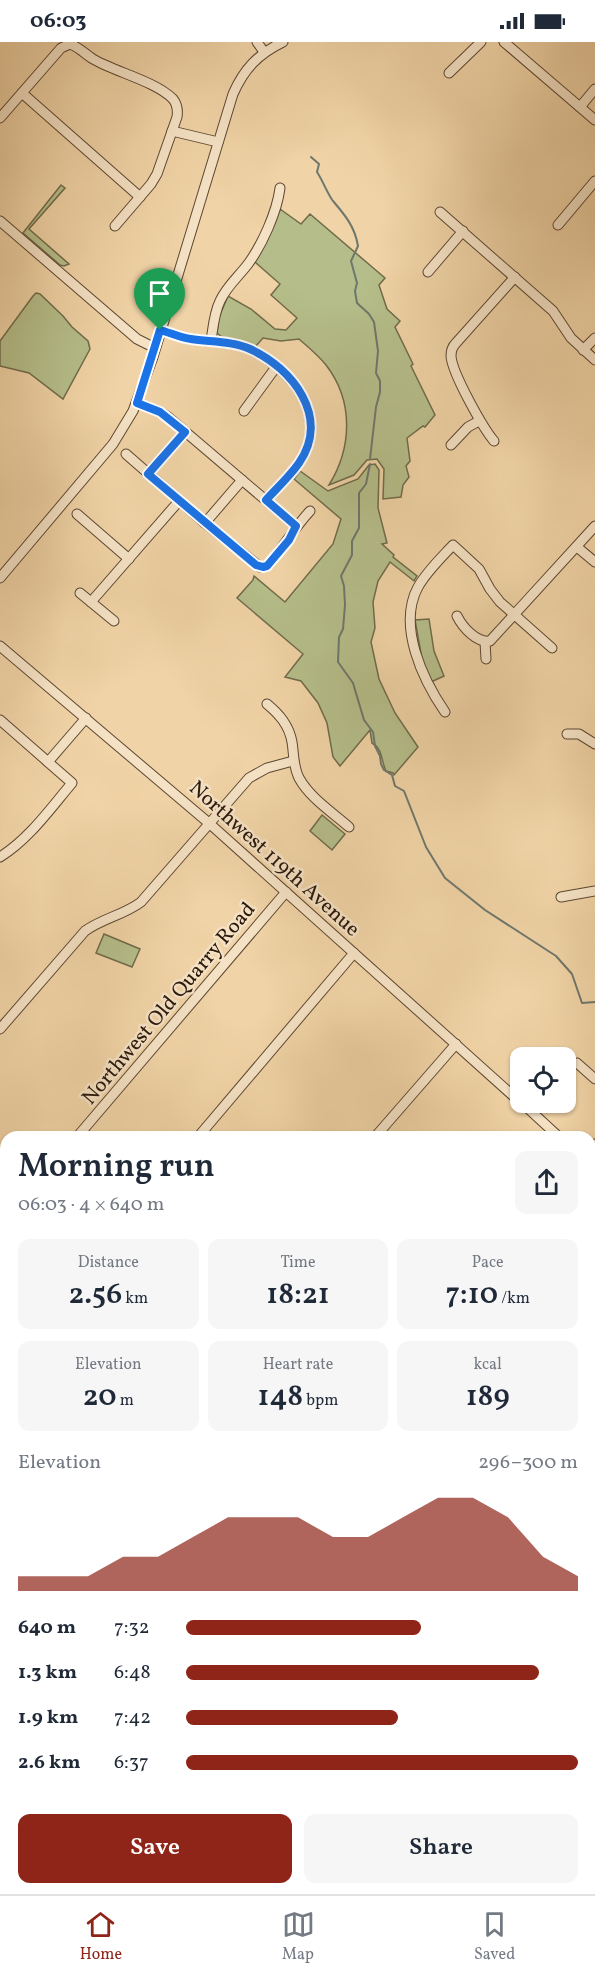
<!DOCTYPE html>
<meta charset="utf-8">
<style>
body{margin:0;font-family:Vollkorn,serif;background:#f6f6f7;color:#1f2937;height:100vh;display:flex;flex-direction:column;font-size:22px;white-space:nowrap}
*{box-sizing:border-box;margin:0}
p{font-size:20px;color:#747a83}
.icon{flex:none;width:33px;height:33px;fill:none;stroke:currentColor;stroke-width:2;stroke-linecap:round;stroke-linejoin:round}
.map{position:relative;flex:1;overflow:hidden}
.panel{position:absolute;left:0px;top:1089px;width:596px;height:764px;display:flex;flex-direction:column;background:#fff;border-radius:18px 18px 0 0;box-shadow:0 2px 4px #0004}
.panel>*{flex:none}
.controls{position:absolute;left:510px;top:1005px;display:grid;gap:12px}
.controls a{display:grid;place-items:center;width:66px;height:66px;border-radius:12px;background:#fff;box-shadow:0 2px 4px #0004;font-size:30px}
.pin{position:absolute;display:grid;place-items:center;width:51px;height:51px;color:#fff;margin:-62px -26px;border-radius:50% 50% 50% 0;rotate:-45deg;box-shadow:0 0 6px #0007}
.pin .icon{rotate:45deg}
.round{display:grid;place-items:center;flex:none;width:63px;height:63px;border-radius:12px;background:#f6f6f7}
.summary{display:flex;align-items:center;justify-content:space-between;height:102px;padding:0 18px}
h1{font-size:33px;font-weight:600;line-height:45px}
.figures{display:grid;grid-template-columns:repeat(3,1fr);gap:9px;height:102px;padding:6px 18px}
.figures div{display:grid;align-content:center;border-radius:12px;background:#f6f6f7;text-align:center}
.figures b{font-size:30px;font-weight:600}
.figures small{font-size:16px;font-weight:400}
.figures p{font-size:16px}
.chart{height:168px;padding:12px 18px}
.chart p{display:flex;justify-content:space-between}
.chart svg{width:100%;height:108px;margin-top:6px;fill:#8f2418;opacity:.7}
.cta{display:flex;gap:12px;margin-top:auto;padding:12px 18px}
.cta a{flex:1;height:69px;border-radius:12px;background:#8f2418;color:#fff;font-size:24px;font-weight:600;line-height:69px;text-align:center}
.cta a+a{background:#f6f6f7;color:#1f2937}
ul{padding:0 18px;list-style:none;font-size:20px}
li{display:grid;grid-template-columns:96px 72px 1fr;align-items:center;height:45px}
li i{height:15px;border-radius:8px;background:#8f2418}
.status{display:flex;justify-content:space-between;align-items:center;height:42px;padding:0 30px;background:#fff;direction:ltr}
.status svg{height:16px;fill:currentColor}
.menu{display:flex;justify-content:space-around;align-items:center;height:84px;border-top:2px solid #e0e1e3;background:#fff;font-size:16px;color:#747a83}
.menu a{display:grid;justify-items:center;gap:3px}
.menu .on{color:#8f2418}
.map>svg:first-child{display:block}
</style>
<div class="status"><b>06:03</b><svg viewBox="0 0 49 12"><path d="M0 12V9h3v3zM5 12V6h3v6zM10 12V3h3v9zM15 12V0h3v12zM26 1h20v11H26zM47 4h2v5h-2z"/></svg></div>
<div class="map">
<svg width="595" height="1852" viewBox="0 0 595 1852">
<rect width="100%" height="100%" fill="#f0d3a6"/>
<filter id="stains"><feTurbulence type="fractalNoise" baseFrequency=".00333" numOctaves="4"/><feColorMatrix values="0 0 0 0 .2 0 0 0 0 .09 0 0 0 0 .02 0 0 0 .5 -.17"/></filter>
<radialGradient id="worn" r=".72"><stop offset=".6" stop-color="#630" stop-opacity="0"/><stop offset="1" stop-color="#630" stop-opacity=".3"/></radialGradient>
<!-- green -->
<g fill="#b5be8a" stroke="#706b4b" stroke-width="1.5">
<path d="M61,143l4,3 -36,41 40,35 -5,2 -4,-1 -37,-32z"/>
<path d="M280,167l21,15 9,-10 75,64 -6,7 8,24 13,12 -5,6 18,37 -2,2 24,49 -10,12 -2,-1 -16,12 3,23 -4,5 3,11 -6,8 -2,12 -18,2 1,-30 -7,-10 -10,1 -13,15 -25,10c23,-37 25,-84 -3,-120 -8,-10 -18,-18 -27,-26l-18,2 -18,-3 -8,9 -32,-9 -6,-5 2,-16 9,-21 23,13 24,20 11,1 11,-12 -26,-23 9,-11 -25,-22z"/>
<path d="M36,251l4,1 23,22 9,11 16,14 2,8 -27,50 -34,-26 -29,-7v-25l33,-45z"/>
<path d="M375,422l4,6 -1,38 9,35 -5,1 12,11 -1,2 24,19 -3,5 -24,-19 -12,19 -5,21 2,26 -4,14 8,37 16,34 23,34 -24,28 -1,-2 -7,-2c-5,-10 -3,-22 -14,-28l-2,-13 -30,36 -7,-9 -6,-34 -9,-20 -17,-22 -16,-4 18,-23 -66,-56 16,-18 1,-4 31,26 48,-58 8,-25 -47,-40 6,-8 28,20 30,-12 11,-14z"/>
<path d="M429,577l5,32 10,25 -13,6 -9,-23 -7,-39z"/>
<path d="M322,773l23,19 -13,16 -22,-19z"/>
<path d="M104,892l36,15 -8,18 -36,-14z"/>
</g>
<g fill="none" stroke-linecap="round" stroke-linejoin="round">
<!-- stream -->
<g stroke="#6e776d" stroke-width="2">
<path d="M311,115l8,7 -2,8c6,9 10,21 16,29 12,14 22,26 25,45l-7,15 6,22 -2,8 2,12 12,11 5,8 4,29 -2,22 4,8v11l-4,15 -6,52"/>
<path d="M370,422l-4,20 -7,9v35l-7,13v14l-11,21 3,10 1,19 -2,24 -4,8 -1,25 15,21 11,37 9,12 2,14 5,10 1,8 3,6 8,5 3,11 9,5 22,56 19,31 40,32 71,46 16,18 10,29 13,-1"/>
</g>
<!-- minor casing -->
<g stroke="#5c4732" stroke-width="11">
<g id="minor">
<path d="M257,0l7,10"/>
<path d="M504,0l91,78"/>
<path d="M449,31l32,-31"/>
<path d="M22,51l118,104"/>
<path d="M580,65l15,-18"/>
<path d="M0,76l61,-70 9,-4c9,3 15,10 23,15 22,13 62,22 80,40 4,5 5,11 4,18l-20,57 -6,10 -36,42"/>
<path d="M172,89l46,11"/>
<path d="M440,170l113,99 18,27 24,22"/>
<path d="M0,179l137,118 18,9"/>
<path d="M558,183l37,-44"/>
<path d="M428,230l35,-41"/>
<path d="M160,288c11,3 21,8 31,9 19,3 41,2 59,10 42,20 81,68 49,114 -9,13 -22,25 -33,37"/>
<path d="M211,299c2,-13 3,-28 9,-40 6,-14 19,-25 28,-37 14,-19 29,-52 32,-76"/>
<path d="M583,308l12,-12"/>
<path d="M137,361l23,9 8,5 128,109"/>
<path d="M244,369l32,-44"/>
<path d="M494,399c-11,-13 -42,-68 -43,-85 0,-5 1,-9 5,-13l59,-66"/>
<path d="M451,403l17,-18 11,-6"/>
<path d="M126,412l79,69 55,44 7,-1 3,-3c14,-17 25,-36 40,-52"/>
<path d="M148,432l37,-42"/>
<path d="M77,472l52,45"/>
<path d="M205,481l37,-43"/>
<path d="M577,505l18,15"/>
<path d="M0,536l113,-134 20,-33 20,-54 80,-263c11,-25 25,-40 50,-52"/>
<path d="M80,551l34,28"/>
<path d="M91,560l88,-101"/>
<path d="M457,574c6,12 20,27 33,25l105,-115"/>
<path d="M485,600l1,17"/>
<path d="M0,604l210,178 310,278"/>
<path d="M267,662c12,10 22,21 25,38 2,12 1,24 7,36 11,20 33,34 50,49"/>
<path d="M445,670c-22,-32 -48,-86 -27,-125 9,-16 23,-29 35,-42l26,24 11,20 10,13 52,46"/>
<path d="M0,678l48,42"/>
<path d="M567,692h12l16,10"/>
<path d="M0,815c29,-18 50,-48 72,-74l-24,-21 38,-44"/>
<path d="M561,855l34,-6"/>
<path d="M0,987l85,-98c18,-13 39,-16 56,-29l108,-124 18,-10 26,-7"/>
<path d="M577,1021l18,16"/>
<path d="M521,1060l38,35"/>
<path d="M77,1095l209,-245"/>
<path d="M198,1095l156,-184"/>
<path d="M375,1095l81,-93"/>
<path d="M590,1108l5,-6"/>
<path d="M590,1122l5,5"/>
<path d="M0,1223l6,5"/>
<path d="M590,1293l5,-6"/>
<path d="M590,1438l5,-7"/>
<path d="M0,1441l6,5"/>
<path d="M590,1584l5,-7"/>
<path d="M0,1653l6,6"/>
<path d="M0,1728l6,5"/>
<path d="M0,1751l6,-7"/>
<path d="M0,1802l6,6"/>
<path d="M51,1846l6,6"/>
<path d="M292,1852l5,-6"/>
</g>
</g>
<!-- major casing -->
<g stroke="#2a180c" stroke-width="13">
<g id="major">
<path d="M0,1528h6"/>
<path d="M454,1846l6,6"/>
</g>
</g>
<!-- minor -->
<use href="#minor" stroke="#f5e2c5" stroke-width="9"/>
<!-- major -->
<use href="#major" stroke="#e8ba73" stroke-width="10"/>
</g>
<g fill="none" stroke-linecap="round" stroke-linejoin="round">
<!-- route casing -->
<g stroke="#fff" stroke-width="12">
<path id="route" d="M160,288c11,3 21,8 31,9 19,3 41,2 59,10 42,19 81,68 49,114 -9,13 -22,25 -33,37l30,26 -7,14 -22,26 -4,1 -7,-2 -108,-91 37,-42 -25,-20 -23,-9z"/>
</g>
<!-- route -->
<use href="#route" stroke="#1a73e8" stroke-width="8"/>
</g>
<g text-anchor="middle" stroke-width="5" stroke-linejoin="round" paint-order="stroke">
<!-- street labels -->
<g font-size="21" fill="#2a180c" stroke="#f5e2c5">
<text transform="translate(275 816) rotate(42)" y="7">Northwest 119th Avenue</text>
<text transform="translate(168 961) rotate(-50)" y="7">Northwest Old Quarry Road</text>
</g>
</g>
<rect width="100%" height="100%" filter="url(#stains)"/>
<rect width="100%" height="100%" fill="url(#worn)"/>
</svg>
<div class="controls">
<a><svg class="icon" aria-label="locate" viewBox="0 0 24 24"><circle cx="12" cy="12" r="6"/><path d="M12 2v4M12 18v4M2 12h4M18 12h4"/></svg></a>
</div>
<div class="pin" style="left:160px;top:288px;background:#1e9e55"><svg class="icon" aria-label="arrive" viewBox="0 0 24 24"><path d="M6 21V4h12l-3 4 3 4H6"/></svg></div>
<section class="panel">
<div class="summary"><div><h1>Morning run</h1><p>06:03 · 4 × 640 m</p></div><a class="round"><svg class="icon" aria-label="share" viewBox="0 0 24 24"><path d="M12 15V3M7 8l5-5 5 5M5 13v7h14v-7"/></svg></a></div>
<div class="figures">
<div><p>Distance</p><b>2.56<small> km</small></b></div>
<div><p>Time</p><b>18:21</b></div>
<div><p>Pace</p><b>7:10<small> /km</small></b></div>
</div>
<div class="figures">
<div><p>Elevation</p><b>20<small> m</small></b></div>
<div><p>Heart rate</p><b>148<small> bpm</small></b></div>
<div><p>kcal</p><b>189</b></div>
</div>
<div class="chart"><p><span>Elevation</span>296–300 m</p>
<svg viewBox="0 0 160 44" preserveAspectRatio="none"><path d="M0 44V38L10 38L20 38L30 30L40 30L50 22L60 14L70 14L80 14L90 22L100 22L110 14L120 6L130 6L140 14L150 30L160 38V44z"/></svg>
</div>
<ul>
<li><b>640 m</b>7:32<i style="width:60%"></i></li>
<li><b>1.3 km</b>6:48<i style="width:90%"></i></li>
<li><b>1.9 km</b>7:42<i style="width:54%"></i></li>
<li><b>2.6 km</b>6:37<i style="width:100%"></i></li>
</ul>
<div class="cta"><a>Save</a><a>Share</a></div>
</section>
</div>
<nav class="menu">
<a class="on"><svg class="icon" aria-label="home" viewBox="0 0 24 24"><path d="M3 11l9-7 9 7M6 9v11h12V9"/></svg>Home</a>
<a><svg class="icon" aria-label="map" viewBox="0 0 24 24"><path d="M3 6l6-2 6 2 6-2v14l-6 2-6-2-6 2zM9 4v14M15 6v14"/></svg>Map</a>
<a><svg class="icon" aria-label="saved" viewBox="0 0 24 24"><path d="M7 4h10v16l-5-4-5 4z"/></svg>Saved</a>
</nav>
